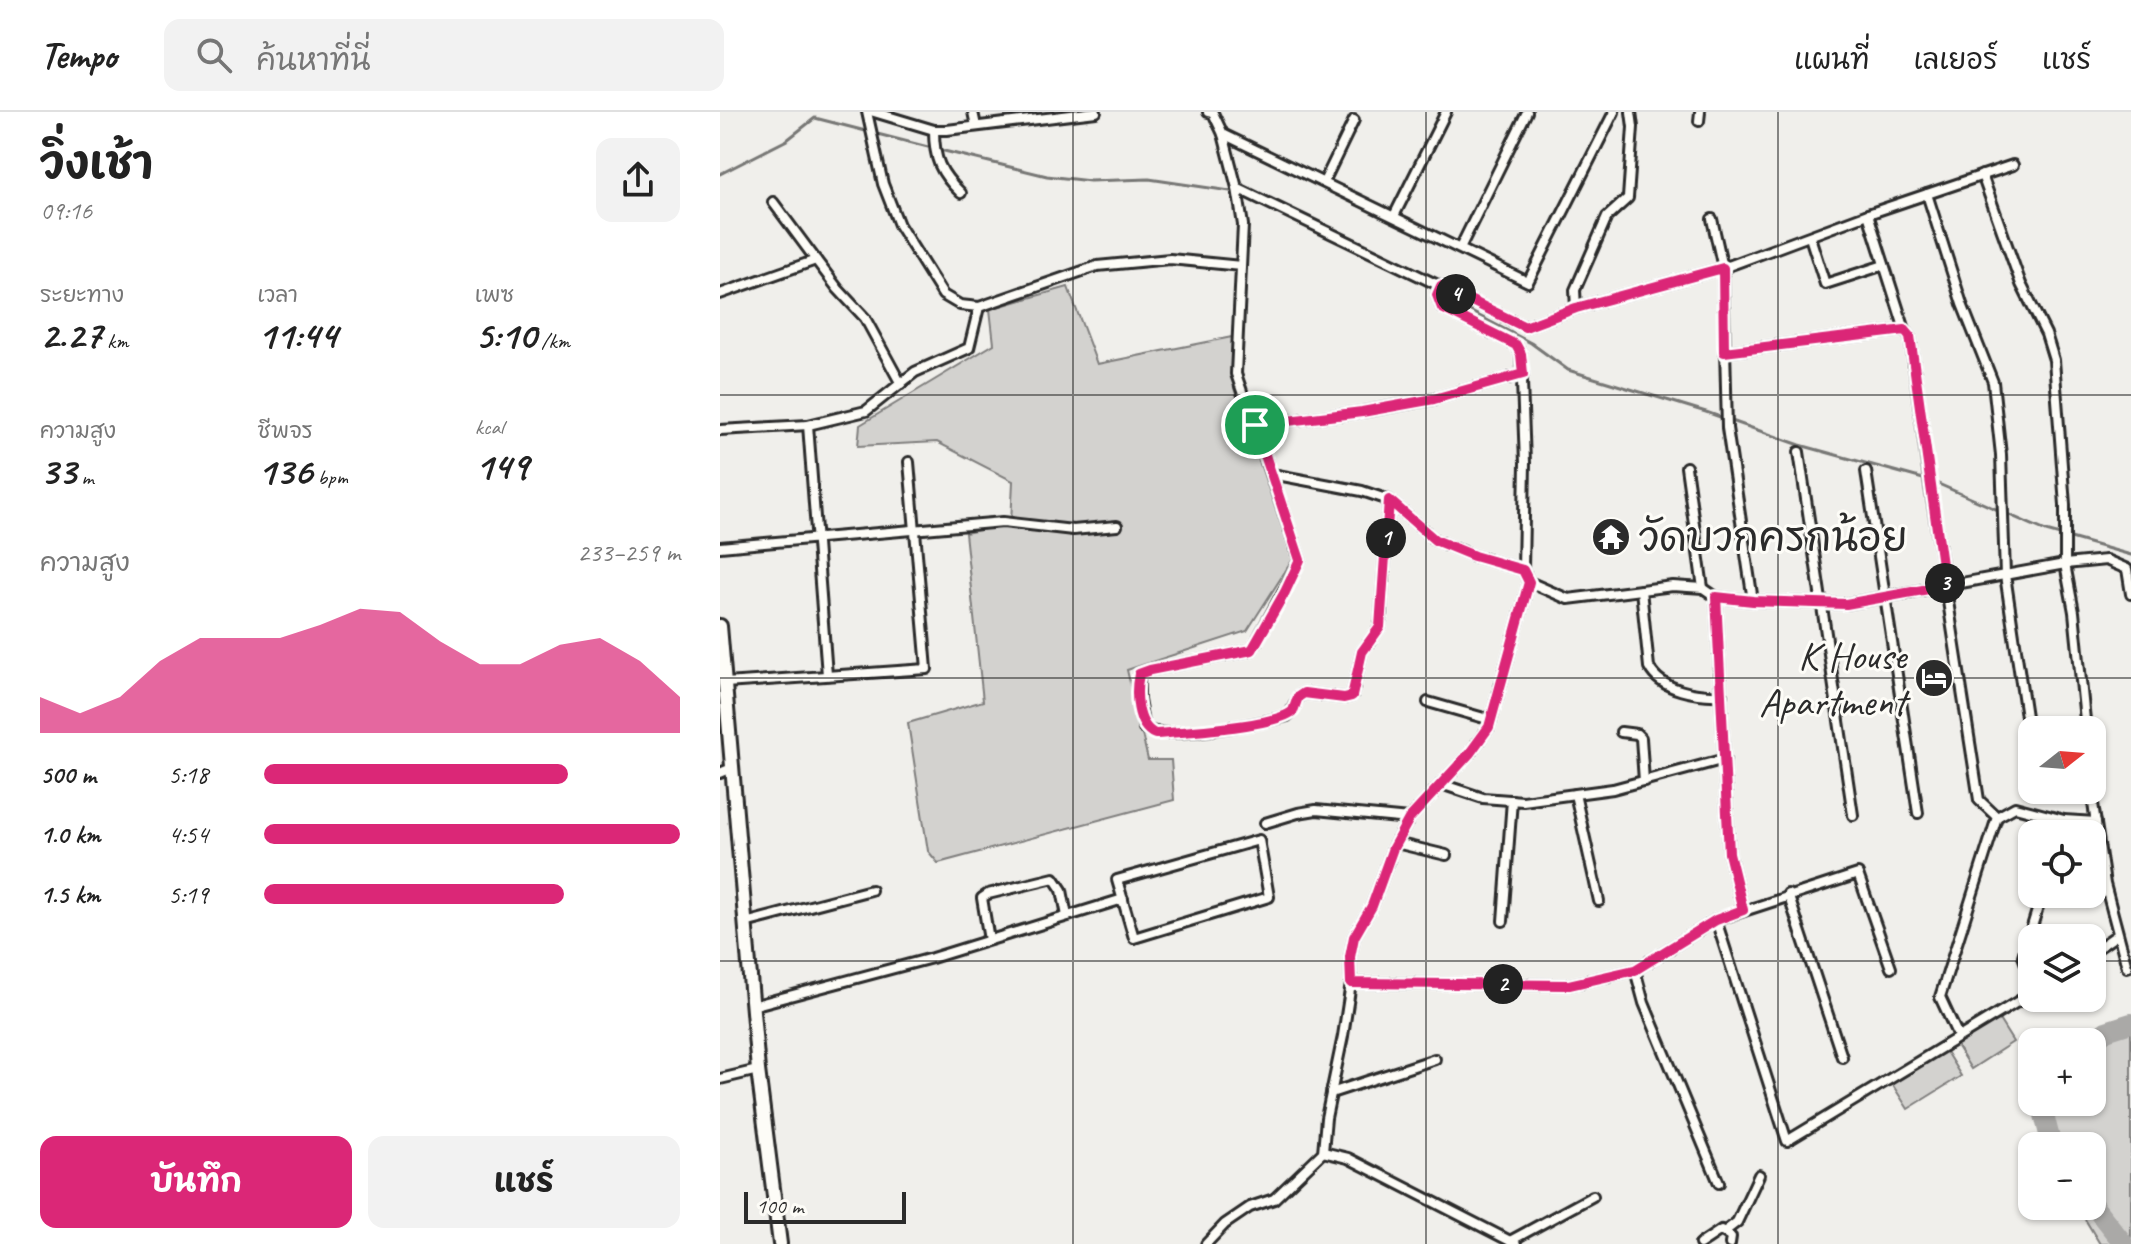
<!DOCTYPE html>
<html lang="th">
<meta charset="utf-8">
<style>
body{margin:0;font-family:Caveat,"Playpen Sans Thai",sans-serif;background:#f2f2f2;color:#222;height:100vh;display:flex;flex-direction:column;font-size:30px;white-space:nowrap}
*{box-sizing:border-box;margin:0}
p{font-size:26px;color:#767676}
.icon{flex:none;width:44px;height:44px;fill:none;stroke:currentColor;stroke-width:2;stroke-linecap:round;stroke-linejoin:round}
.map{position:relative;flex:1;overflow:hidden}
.panel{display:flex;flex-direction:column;background:#fff;width:720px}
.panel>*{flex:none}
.needle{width:52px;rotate:73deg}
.tools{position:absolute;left:1298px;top:604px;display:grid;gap:16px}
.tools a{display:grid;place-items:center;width:88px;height:88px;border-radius:16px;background:#fff;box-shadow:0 2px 6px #0004;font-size:40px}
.scale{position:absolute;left:24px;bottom:20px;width:162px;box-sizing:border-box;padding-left:8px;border:4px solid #2b2b2b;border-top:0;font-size:22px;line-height:28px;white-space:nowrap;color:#2b2b2b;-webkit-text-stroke:6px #fdfcf7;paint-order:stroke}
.pin{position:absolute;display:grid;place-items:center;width:68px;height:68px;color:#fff;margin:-34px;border:4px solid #fff;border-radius:50%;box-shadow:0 2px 8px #0007}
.km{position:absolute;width:40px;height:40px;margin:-20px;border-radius:50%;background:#222;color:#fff;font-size:22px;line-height:40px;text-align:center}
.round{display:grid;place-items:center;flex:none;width:84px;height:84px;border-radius:16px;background:#f2f2f2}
.head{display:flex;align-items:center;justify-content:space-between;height:136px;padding:0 40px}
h1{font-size:44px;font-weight:700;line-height:60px}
.stats{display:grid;grid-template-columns:repeat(3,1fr);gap:12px;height:136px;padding:8px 40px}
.stats div{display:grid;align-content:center}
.stats b{font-size:40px;font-weight:700}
.stats small{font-size:22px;font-weight:400}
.stats p{font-size:22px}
.chart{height:224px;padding:16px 40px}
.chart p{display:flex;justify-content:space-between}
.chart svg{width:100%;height:144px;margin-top:8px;fill:#db2777;opacity:.7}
.primary-button{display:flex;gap:16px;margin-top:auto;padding:16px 40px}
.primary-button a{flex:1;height:92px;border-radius:16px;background:#db2777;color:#fff;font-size:32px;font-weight:700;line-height:92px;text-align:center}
.primary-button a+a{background:#f2f2f2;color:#222}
ul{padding:0 40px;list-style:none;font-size:26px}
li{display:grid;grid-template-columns:128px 96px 1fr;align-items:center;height:60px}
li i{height:20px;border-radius:10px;background:#db2777}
header{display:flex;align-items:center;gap:48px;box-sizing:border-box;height:112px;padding:0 40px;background:#fff;border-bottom:2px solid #e0e0e0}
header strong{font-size:38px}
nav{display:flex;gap:44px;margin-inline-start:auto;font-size:28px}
.search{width:560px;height:72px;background:#f2f2f2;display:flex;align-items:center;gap:20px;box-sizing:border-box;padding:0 28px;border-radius:16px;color:#767676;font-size:30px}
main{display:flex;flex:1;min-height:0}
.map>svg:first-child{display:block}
</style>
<header>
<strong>Tempo</strong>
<div class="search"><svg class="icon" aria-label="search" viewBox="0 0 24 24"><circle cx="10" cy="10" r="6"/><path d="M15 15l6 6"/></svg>ค้นหาที่นี่</div>
<nav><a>แผนที่</a><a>เลเยอร์</a><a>แชร์</a></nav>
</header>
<main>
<section class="panel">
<div class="head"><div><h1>วิ่งเช้า</h1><p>09:16</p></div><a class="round"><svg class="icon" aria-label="share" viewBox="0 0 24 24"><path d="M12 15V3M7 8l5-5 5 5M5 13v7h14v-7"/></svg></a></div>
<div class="stats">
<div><p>ระยะทาง</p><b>2.27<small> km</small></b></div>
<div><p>เวลา</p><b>11:44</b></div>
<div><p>เพซ</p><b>5:10<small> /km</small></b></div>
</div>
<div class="stats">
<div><p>ความสูง</p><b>33<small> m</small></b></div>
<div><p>ชีพจร</p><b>136<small> bpm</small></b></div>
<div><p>kcal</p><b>149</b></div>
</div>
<div class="chart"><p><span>ความสูง</span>233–259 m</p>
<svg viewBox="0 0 160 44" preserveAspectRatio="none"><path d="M0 44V33L10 38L20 33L30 22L40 15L50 15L60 15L70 11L80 6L90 7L100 16L110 23L120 23L130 17L140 15L150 22L160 33V44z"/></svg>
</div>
<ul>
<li><b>500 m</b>5:18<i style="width:73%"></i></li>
<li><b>1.0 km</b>4:54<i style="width:100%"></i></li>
<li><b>1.5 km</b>5:19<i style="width:72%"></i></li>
</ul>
<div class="primary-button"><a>บันทึก</a><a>แชร์</a></div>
</section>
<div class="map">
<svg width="1411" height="1132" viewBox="0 0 1411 1132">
<rect width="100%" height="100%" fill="#f0efeb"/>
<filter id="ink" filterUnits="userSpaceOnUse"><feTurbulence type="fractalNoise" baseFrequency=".0125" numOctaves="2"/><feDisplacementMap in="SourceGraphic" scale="16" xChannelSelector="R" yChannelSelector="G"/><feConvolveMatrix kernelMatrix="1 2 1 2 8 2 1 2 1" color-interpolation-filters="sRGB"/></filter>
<g filter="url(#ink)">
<!-- green -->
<g fill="#d3d2cf" stroke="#7f7e7d" stroke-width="2">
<path d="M348,175l29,77 135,-27 2,51 59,171 -46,72 -120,39 21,90h23l3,40 -236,63 -10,-12 -20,-128 75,-22 -18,-168 46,-9 2,-43 -76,-39 -79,4 2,-21 134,-81 -4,-35z"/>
<path d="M1278,906l15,24 -42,27 -15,-24z"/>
<path d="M1411,913v219h-31l-23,-38h15v-60h-49l-8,-44h57v-51z"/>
<path d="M1225,938l16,26 -53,33 -16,-25z"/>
</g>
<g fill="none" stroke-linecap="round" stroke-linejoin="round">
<!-- stream -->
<g stroke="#777775" stroke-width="3">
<path d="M220,38l107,26 43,5 59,-2 81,12"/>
<path d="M0,62l67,-34 28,-22 113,29"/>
<path d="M729,188l82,43 37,27 138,42 94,33 134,37 112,49 85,24"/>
</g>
<!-- river -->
<g stroke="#aaa9a7" stroke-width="20">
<path d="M1371,930l15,-11 25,-8"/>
<path d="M1326,990l-3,9 9,35"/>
<path d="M1372,1092l32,40"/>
</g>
<!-- minor casing -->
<g stroke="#2b2b2b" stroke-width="14">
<g id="minor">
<path d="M147,0l16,72 16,41 44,70 17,10 19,2"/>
<path d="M154,0l60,18h13l149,-18"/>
<path d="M253,0l3,14"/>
<path d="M488,0l5,1 10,21 14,54 6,37 -7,149 64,186 -48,90 -102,20 -11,4v26l5,28c19,14 118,-5 143,-12 9,-7 7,-18 17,-23l40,5 8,-2 10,-44 18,-25 9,-127"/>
<path d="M979,9l1,-9"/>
<path d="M214,18c0,29 6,43 27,63"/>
<path d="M503,22l305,148 86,-170"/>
<path d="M1262,63l39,109 25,50 8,26 11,145v59l9,48 12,118"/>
<path d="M604,70l30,-62"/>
<path d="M517,76l288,139 51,-19 147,-40 145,-54 145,-49"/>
<path d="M1207,82l35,110 31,78 8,73 4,120 27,182"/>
<path d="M53,90l43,58"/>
<path d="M1148,102l37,116 5,6 20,150 49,314 18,17 -57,180 18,39"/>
<path d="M674,104l52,-104"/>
<path d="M992,107l11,49 4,160 26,173"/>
<path d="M1090,125l15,47 59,-19"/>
<path d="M740,136l67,-136"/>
<path d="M721,174l-4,9 5,13 74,37 5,9 4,109 -2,107 6,12 39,17 105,-13 30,2 13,9 37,4 93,3 219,-40 41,-4 21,9 4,25"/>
<path d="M0,182l96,-34 22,29 27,29 36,66"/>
<path d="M856,196l-1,-18 32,-73 21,-19 5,-71 -2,-15"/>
<path d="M1004,240l181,-22"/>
<path d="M88,313l19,250"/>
<path d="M535,313l107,-13 72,-13 89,-25"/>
<path d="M0,318l88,-5 58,-14 49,-39 54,-24 10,-41 118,-41 73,-7 71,7"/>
<path d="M1079,340l54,363"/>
<path d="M966,355l17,121"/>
<path d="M1146,359l52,342"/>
<path d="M552,362l90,17 27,9 46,40 39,16 49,14"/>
<path d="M0,435l283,-25 70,8 44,-4"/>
<path d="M921,478l8,77c12,24 49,29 73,28"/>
<path d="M996,485l13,256 14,57"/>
<path d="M5,571l202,-14 -18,-207"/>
<path d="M708,590l63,18"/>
<path d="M901,620l16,2 4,4 3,43"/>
<path d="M0,661l12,-5"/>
<path d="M721,672l42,14 40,3 90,-12 112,-30"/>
<path d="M1371,678l14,94 22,83"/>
<path d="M855,682l24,107"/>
<path d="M1277,705l18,-10 49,13 32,2"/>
<path d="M545,711l33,-10 18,-3 93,9"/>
<path d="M1340,722l4,-14"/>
<path d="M539,728l10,57 -135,41 -17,-58z"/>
<path d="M676,731l50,12"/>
<path d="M1068,782l54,163"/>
<path d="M996,808l71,221 245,-148"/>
<path d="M783,809l9,-121"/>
<path d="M25,811l126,-33"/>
<path d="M269,828l-7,-42 6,-4 66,-16 8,12 5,26"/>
<path d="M1372,840l25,-17"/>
<path d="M915,858l9,33 75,180"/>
<path d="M1312,868l-9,-24 19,-62"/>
<path d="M631,871l218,2 66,-15 81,-50 142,-46 33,94"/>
<path d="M32,894l180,-48 191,-59"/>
<path d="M0,967l38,-9"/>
<path d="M611,981l104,-34"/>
<path d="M603,1040l25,6 168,86"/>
<path d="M1004,1120l13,-10 22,-47"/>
<path d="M790,1129l83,-45"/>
<path d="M486,1132l19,-20 25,-17 24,-8 49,-47 3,-34 17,-82 8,-53 -1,-26 4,-20 18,-31 21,-58 16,-29 61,-66 19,-26 40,-145"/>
<path d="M980,1132l21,-14 10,7 -1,7"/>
</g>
</g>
<!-- secondary casing -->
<g stroke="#2b2b2b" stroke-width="18">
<path id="secondary" d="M0,514l38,444 22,174"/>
</g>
<!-- minor -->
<use href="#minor" stroke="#fdfcf7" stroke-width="8"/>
<!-- secondary -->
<use href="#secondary" stroke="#fdfcf7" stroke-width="12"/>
</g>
</g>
<g fill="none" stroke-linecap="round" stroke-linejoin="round" filter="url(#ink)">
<!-- route casing -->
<g stroke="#fff" stroke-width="16">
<path id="route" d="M1003,156l1,84 181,-22 5,6 35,250 -99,18 -93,-3 -37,-4 13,256 14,57 -27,10 -81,50 -66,15 -218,-2 -1,-26 4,-20 18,-31 21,-58 16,-29 61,-66 19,-26 40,-145 -6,-12 -49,-14 -39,-16 -46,-40 -9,127 -18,25 -10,44 -8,2 -40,-5 -6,4 -5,14c-19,16 -111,21 -138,23 -19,-8 -20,-42 -16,-60l11,-4 102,-20 33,-58 15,-32 -45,-135 107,-13 72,-13 89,-25 -2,-20 -5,-9 -74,-37 -5,-13 4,-9 84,41 51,-19z"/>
</g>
<!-- route -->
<use href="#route" stroke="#db2777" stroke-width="10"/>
</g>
<!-- grid -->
<path fill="none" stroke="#2b2b2b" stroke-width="2" stroke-opacity="0.55" d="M353,0v1132M706,0v1132M1058,0v1132M0,283h1411M0,566h1411M0,849h1312M1372,849h39"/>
<!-- icons -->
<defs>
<g id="temple-disc" transform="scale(2)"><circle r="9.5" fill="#2b2b2b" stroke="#fdfcf7"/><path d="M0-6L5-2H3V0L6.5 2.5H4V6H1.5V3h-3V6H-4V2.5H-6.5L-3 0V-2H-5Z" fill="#fff"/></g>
<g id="hotel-disc" transform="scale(2)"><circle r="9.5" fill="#2b2b2b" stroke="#fdfcf7"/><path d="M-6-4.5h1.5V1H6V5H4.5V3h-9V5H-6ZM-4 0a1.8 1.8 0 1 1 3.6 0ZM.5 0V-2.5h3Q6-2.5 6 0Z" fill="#fff"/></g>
</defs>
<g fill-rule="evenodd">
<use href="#temple-disc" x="891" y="425"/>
<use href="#hotel-disc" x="1214" y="566"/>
</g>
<g text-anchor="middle" stroke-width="6" stroke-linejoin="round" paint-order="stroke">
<!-- poi labels -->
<g font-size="40" fill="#2b2b2b" stroke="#fdfcf7" text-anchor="start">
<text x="919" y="439">วัดบวกครกน้อย</text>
<text x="1186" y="557" text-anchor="end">K House<tspan x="1186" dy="46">Apartment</tspan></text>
</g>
</g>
</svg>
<div class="tools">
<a><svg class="needle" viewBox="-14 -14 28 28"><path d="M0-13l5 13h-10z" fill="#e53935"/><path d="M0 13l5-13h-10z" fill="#767676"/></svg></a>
<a><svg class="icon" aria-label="locate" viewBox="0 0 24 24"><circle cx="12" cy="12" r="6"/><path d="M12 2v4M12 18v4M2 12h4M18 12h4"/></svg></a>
<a><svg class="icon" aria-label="layers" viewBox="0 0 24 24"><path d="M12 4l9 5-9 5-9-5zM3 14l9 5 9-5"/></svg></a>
<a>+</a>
<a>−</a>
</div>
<div class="scale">100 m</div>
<div class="pin" style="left:535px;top:313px;background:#1e9e55"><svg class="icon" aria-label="arrive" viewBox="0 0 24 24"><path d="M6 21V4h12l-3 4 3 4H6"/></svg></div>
<b class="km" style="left:666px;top:426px">1</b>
<b class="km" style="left:783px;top:872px">2</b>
<b class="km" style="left:1225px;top:471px">3</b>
<b class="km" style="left:736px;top:182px">4</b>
</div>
</main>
